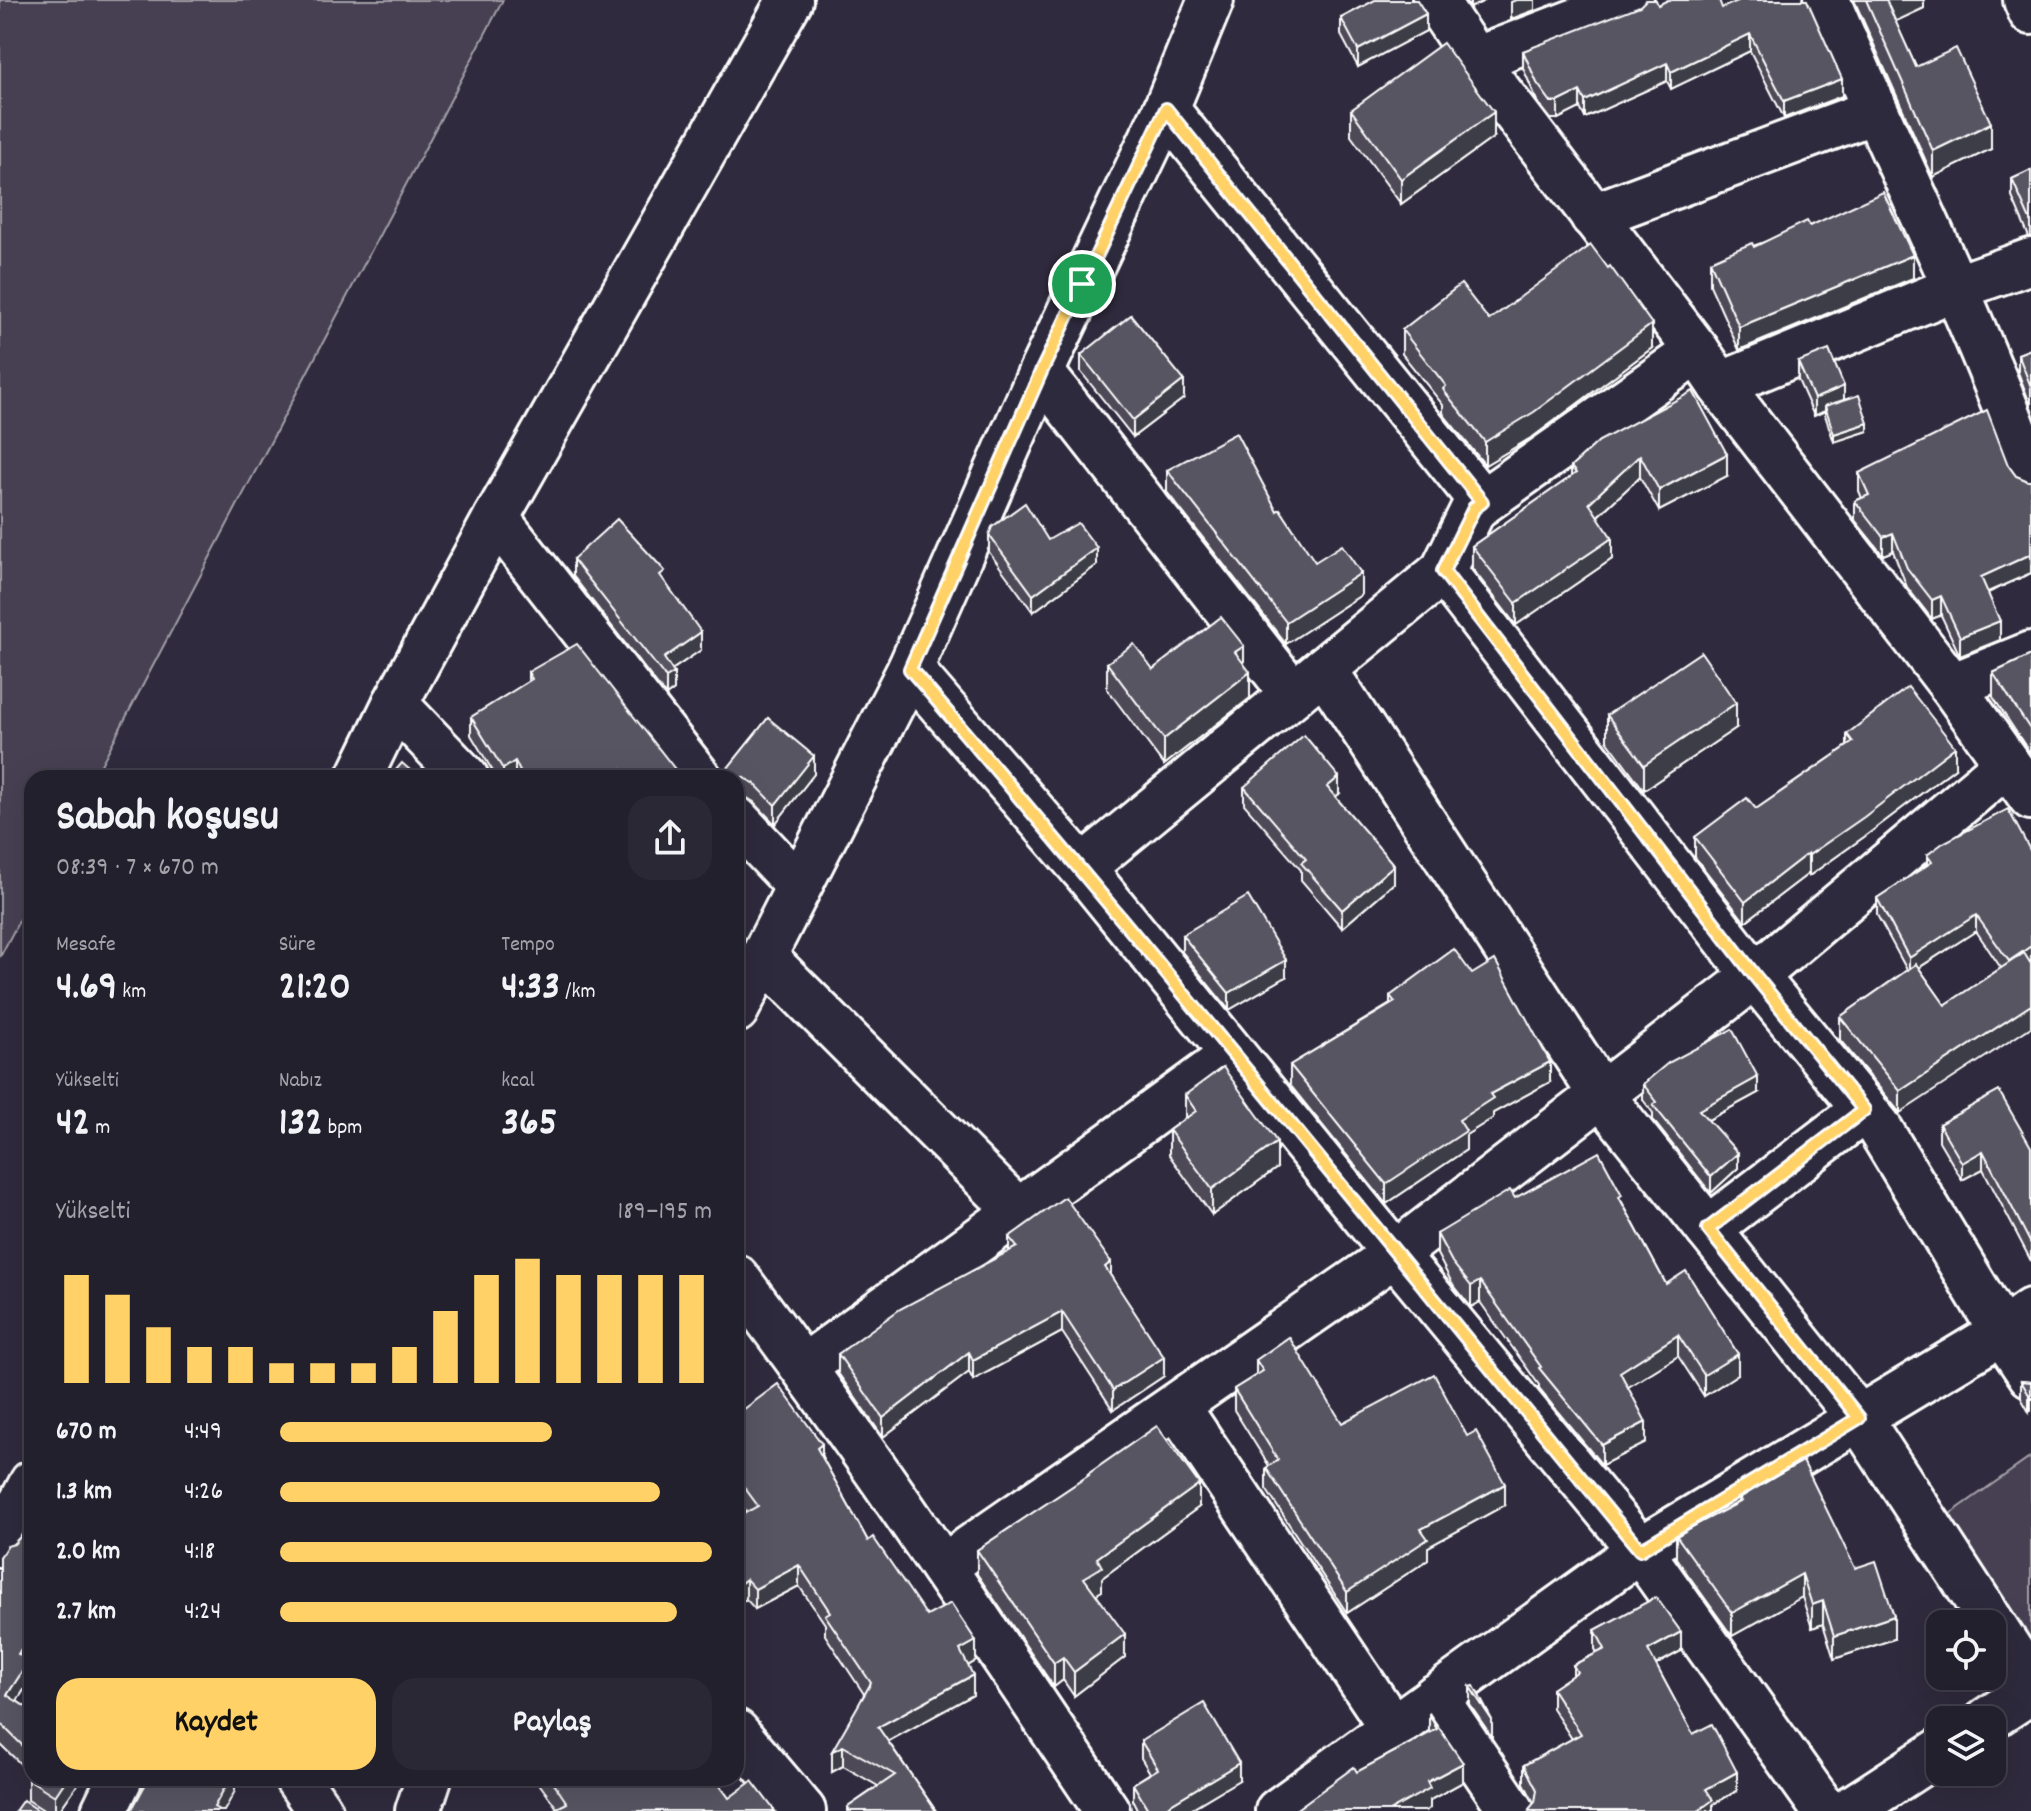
<!DOCTYPE html>
<html lang="tr">
<meta charset="utf-8">
<style>
body{margin:0;font-family:Dekko,sans-serif;background:#2b2836;color:#f1f3f6;height:100vh;display:flex;flex-direction:column;font-size:30px;white-space:nowrap}
*{box-sizing:border-box;margin:0}
p{font-size:26px;color:#a3a3aa}
.icon{flex:none;width:44px;height:44px;fill:none;stroke:currentColor;stroke-width:2;stroke-linecap:round;stroke-linejoin:round}
.map{position:relative;flex:1;overflow:hidden}
.sheet{position:absolute;left:24px;top:770px;width:720px;height:1016px;display:flex;flex-direction:column;background:#23202e;border-radius:24px;box-shadow:0 8px 32px #0002,0 0 0 2px #403e4a}
.sheet>*{flex:none}
.buttons{position:absolute;left:1926px;top:1610px;display:grid;gap:16px}
.buttons a{display:grid;place-items:center;width:80px;height:80px;border-radius:16px;background:#23202e;box-shadow:0 8px 32px #0002,0 0 0 2px #403e4a;font-size:40px}
.pin{position:absolute;display:grid;place-items:center;width:68px;height:68px;color:#fff;margin:-34px;border:4px solid #fff;border-radius:50%;box-shadow:0 2px 8px #0007}
.round{display:grid;place-items:center;flex:none;width:84px;height:84px;border-radius:24px;background:#2b2836}
.overview{display:flex;align-items:center;justify-content:space-between;height:136px;padding:0 32px}
h1{font-size:44px;font-weight:700;line-height:60px}
.stats{display:grid;grid-template-columns:repeat(3,1fr);gap:12px;height:136px;padding:8px 32px}
.stats div{display:grid;align-content:center}
.stats b{font-size:40px;font-weight:700}
.stats small{font-size:22px;font-weight:400}
.stats p{font-size:22px}
.chart{height:224px;padding:16px 32px}
.chart p{display:flex;justify-content:space-between}
.chart svg{width:100%;height:144px;margin-top:8px;stroke:#ffd166;stroke-width:6}
.cta{display:flex;gap:16px;margin-top:auto;padding:16px 32px}
.cta a{flex:1;height:92px;border-radius:24px;background:#ffd166;color:#111;font-size:32px;font-weight:700;line-height:92px;text-align:center}
.cta a+a{background:#2b2836;color:#f1f3f6}
ul{padding:0 32px;list-style:none;font-size:26px}
li{display:grid;grid-template-columns:128px 96px 1fr;align-items:center;height:60px}
li i{height:20px;border-radius:10px;background:#ffd166}
.map>svg:first-child{display:block}
</style>
<div class="map">
<svg width="2031" height="1811" viewBox="0 0 2031 1811">
<rect width="100%" height="100%" fill="#2f2a3d"/>
<filter id="ink" filterUnits="userSpaceOnUse"><feTurbulence type="fractalNoise" baseFrequency=".0125" numOctaves="2"/><feDisplacementMap in="SourceGraphic" scale="16" xChannelSelector="R" yChannelSelector="G"/><feConvolveMatrix kernelMatrix="1 2 1 2 8 2 1 2 1" color-interpolation-filters="sRGB"/></filter>
<g filter="url(#ink)">
<!-- green -->
<g fill="#464152" stroke="#a2a0a8" stroke-width="2">
<path d="M0,0h503l-409,778h-62v118l-32,61z"/>
<path d="M2031,1457v236l-111,-158z"/>
</g>
<g fill="none" stroke-linecap="round" stroke-linejoin="round">
<!-- minor casing -->
<g stroke="#fff" stroke-width="50">
<g id="minor">
<path d="M1435,0l40,60 222,291 23,34 232,301 79,111"/>
<path d="M1827,0c67,158 146,313 204,475"/>
<path d="M2026,0l5,12"/>
<path d="M1475,60l156,-60"/>
<path d="M1166,109l316,393"/>
<path d="M1593,216l281,-105"/>
<path d="M1041,372l252,322"/>
<path d="M1720,385l235,-97 76,-27"/>
<path d="M496,518l203,260"/>
<path d="M1443,571l312,405 123,150 124,206 29,43"/>
<path d="M910,669l172,199 313,386 245,296 185,261"/>
<path d="M1324,669l278,427 257,322 172,265"/>
<path d="M1952,686l79,-32"/>
<path d="M395,704l71,74"/>
<path d="M736,819l62,66"/>
<path d="M1082,868l361,-297 31,-63 223,-157"/>
<path d="M764,957l254,254"/>
<path d="M736,1010l174,-341 131,-297 125,-263 45,-109"/>
<path d="M1708,1229l156,-119"/>
<path d="M736,1277c131,173 250,354 371,534"/>
<path d="M804,1367l429,-312"/>
<path d="M1177,1406l216,323"/>
<path d="M943,1567l452,-313 360,-278 252,-212"/>
<path d="M1435,1697l77,114"/>
<path d="M1987,1720l44,-29"/>
<path d="M736,1732l67,79"/>
<path d="M104,1811l16,-33"/>
<path d="M418,1811l11,-33"/>
<path d="M1278,1811l362,-261 362,-218 29,-21"/>
<path d="M1848,1811l92,-60"/>
</g>
</g>
<!-- major casing -->
<g stroke="#fff" stroke-width="50">
<g id="major">
<path d="M359,778l36,-74 101,-186 294,-518"/>
<path d="M0,1544l32,-61"/>
<path d="M297,1778l23,33"/>
</g>
</g>
<!-- minor -->
<use href="#minor" stroke="#2f2a3d" stroke-width="44"/>
<!-- major -->
<use href="#major" stroke="#2f2a3d" stroke-width="44"/>
</g>
<!-- wall -->
<g fill="#4d4956" stroke="#fff" stroke-width="2" fill-rule="evenodd">
<path d="M1465,0h21l-16,8z"/>
<path d="M1854,0h70v8l-29,13 21,46 75,82 -58,28z"/>
<path d="M1658,5l64,3 120,88 -58,22 -34,-67 -79,38 -4,-8 -82,37 -5,-10 -22,11h-7l-14,-18 -14,-33v-17z"/>
<path d="M1341,18l85,13 -68,36 -17,-32z"/>
<path d="M1351,110l143,27 -93,67 -50,-68z"/>
<path d="M2031,170v67h-2l-17,-40v-18z"/>
<path d="M1810,226l103,52 -174,72 -29,-65v-24z"/>
<path d="M1489,320l163,28 -118,88 -49,29 -41,-50 -1,-3v-7l-41,-51v-24z"/>
<path d="M2031,349v57l-13,-34v-18z"/>
<path d="M1081,355l103,43 -51,39 -52,-65z"/>
<path d="M1798,362l46,38 24,31 -34,11 -9,-27v-4l-11,5 -16,-36z"/>
<path d="M1599,441l128,35 -68,35 -19,-34 -42,39 14,43 -96,66 -44,-57v-22l99,-69v-10z"/>
<path d="M2008,465l8,11 12,5 3,92 -43,20 12,47 -40,16 -19,-41 -9,4 -25,-32 -14,-36 -10,4 -28,-35v-19l7,-3 -3,-7v-18z"/>
<path d="M1167,470l110,41 38,51 46,33 -75,49 -119,-152z"/>
<path d="M989,535l59,5 49,25 -64,47 -44,-60z"/>
<path d="M573,559l92,22 36,69 -29,20 2,20 -8,6 -93,-120z"/>
<path d="M2031,655l-1,98 -37,-56v-24z"/>
<path d="M1107,663l46,6 91,-4 6,33 -86,67 -57,-76z"/>
<path d="M528,672l153,106h-184l-26,-43v-18l57,-35z"/>
<path d="M1607,715l129,13 -92,62 -37,-50z"/>
<path d="M768,718l46,56 -39,50 -21,-22 -12,-7h-6v-17h-16z"/>
<path d="M1847,734l108,34 -91,69 -55,39 -1,-2 -63,48 -50,-65v-20l61,-28 91,-63z"/>
<path d="M1244,787l95,7 -4,3 59,86 -52,45 -41,-48v-10l-57,-66z"/>
<path d="M2031,852v110l-131,151 -60,-73v-23l67,-47 -30,-55v-17l50,-33v-10zM1976,931l25,37 -56,37 -26,-37z"/>
<path d="M1182,935l104,42 -57,33 -47,-58z"/>
<path d="M1390,996l160,86 -57,31v5l-27,17v15l-80,54 -96,-119v-20l100,-61z"/>
<path d="M1643,1084l115,9 -50,27 30,48 -27,25 -58,-73v-7l-10,-13z"/>
<path d="M1185,1095l92,73 -65,47 -43,-60v-25l16,-11z"/>
<path d="M1939,1124l92,23v114l-48,-92 -21,11 -23,-39z"/>
<path d="M1515,1198l107,4 44,82 72,90 -34,22 -26,-40 -50,31 18,56 -44,22 -63,-76v-4l-59,-83 -9,5 -19,-24 -15,-29v-20z"/>
<path d="M1009,1237l102,39 53,100 -51,34 -51,-78 -89,48 -4,-8 -86,65 -45,-64v-19l171,-102z"/>
<path d="M1256,1360l86,63 163,82 -77,42v13l-81,53 -81,-124v-21l3,-2 -35,-56v-21l22,-14z"/>
<path d="M2021,1381l10,1 -2,30 -8,-14z"/>
<path d="M736,1415l86,42 46,84 59,75 49,45 -8,5 5,29 -85,46 48,70h-88v-4l30,-21 -35,-20 -11,6 32,-78 -39,-59v-11l-26,-38 -44,23 -9,-10 -10,8v-89l11,-6 -11,-15z"/>
<path d="M1088,1474l111,33 -97,71v13l-6,3 29,63 -51,39 -11,-16 -9,7 -77,-113v-24l111,-74z"/>
<path d="M1739,1496l116,72 39,71 -60,20 -11,-35 -11,4 -10,-31 -70,39 -56,-78v-23l63,-33z"/>
<path d="M32,1520v132l-5,8 2,22 -12,19 15,10v67h50l-23,33h-14l-17,-11v-21l3,-5 -31,-30v-187l22,-22z"/>
<path d="M1595,1630l86,21 -25,14 37,69 44,57 -24,13v7h-184l5,-8 -10,-20v-18l48,-26 -20,-31v-19l21,-14v-10l24,-12 -2,-4z"/>
<path d="M1470,1687l22,33v17l-22,-32z"/>
<path d="M1429,1713l34,69 -33,18v8l-73,-36 72,-39z"/>
<path d="M1141,1741l98,39 -52,31h-49l-5,-10v-17l17,-11 -9,-15z"/>
<path d="M535,1778h179l15,20 46,13 -218,-3z"/>
</g>
<!-- shaded-wall -->
<g fill="#3e3c46" stroke="#fff" stroke-width="2">
<path d="M1470,0h16l-16,8z"/>
<path d="M1516,0h19v10l-24,9v-17z"/>
<path d="M1886,0h38v8l-38,18z"/>
<path d="M1426,14v17l-68,36v-17z"/>
<path d="M1750,34v17l-79,38v-17z"/>
<path d="M1667,63v18l-82,37v-17z"/>
<path d="M1842,79v17l-58,22v-17z"/>
<path d="M1580,91v17l-22,11v-17z"/>
<path d="M1494,112v25l-93,67v-25z"/>
<path d="M1991,123v26l-58,28v-26z"/>
<path d="M1913,255v23l-174,72v-23z"/>
<path d="M1652,324v24l-118,88 -49,29v-23z"/>
<path d="M1184,380v18l-51,39v-17z"/>
<path d="M1844,386v17l-19,3v5l-11,5v-17z"/>
<path d="M1868,423v8l-34,11v-8z"/>
<path d="M1727,454v22l-68,35v-21z"/>
<path d="M1640,455v22l-51,47v-21z"/>
<path d="M1893,533v18l-10,4v-18z"/>
<path d="M1612,538v21l-96,66v-22z"/>
<path d="M1097,548v17l-64,47v-17z"/>
<path d="M2031,554v19l-50,22v-18z"/>
<path d="M1361,573v22l-75,49v-22z"/>
<path d="M1941,596v19l-9,4v-19z"/>
<path d="M2000,621v19l-40,16v-19z"/>
<path d="M701,632v18l-37,25v-17z"/>
<path d="M1244,646v26l-9,-20z"/>
<path d="M1250,672v26l-86,67v-26z"/>
<path d="M674,673v17l-8,6v-18z"/>
<path d="M1736,703v25l-92,62v-25z"/>
<path d="M1955,747v21l-91,69 -55,39v-21z"/>
<path d="M814,756v18l-39,50v-19z"/>
<path d="M515,761v17h-12v-9z"/>
<path d="M621,769v9h-20z"/>
<path d="M1339,777v17l-12,10v-17z"/>
<path d="M1808,853v21l-63,48v-20z"/>
<path d="M1394,865v18l-52,45v-18z"/>
<path d="M1976,915v16l-67,43v-16z"/>
<path d="M2031,946v16l-22,16v-17z"/>
<path d="M1286,960v17l-57,33v-17z"/>
<path d="M2031,1005v22l-131,86v-22z"/>
<path d="M1550,1062v20l-57,31v5l-27,17v15l-80,54v-20l73,-64 31,-26z"/>
<path d="M1758,1077v16l-59,32v-15z"/>
<path d="M1277,1142v26l-65,47v-26z"/>
<path d="M1983,1151v18l-21,11v-17z"/>
<path d="M1738,1153v15l-27,25v-16z"/>
<path d="M1111,1262v20l-6,-15z"/>
<path d="M1480,1281v21l-9,5v-21z"/>
<path d="M1062,1312v20l-89,48v-20z"/>
<path d="M1678,1335v21l-58,36v-20z"/>
<path d="M969,1352v20l-86,65v-19z"/>
<path d="M1738,1354v20l-34,22v-21z"/>
<path d="M1164,1357v19l-51,34v-20z"/>
<path d="M2031,1394v17l-2,1v-17z"/>
<path d="M1646,1422v21l-44,22v-20z"/>
<path d="M822,1444v21l-5,-17z"/>
<path d="M1199,1484v23l-97,71v13l-18,10v-23l13,-20z"/>
<path d="M1505,1484v21l-77,42v13l-81,53v-21l74,-63z"/>
<path d="M799,1565v21l-44,23v-20z"/>
<path d="M1802,1574v23l-70,39v-23z"/>
<path d="M746,1579v20l-10,8v-20z"/>
<path d="M1823,1601v23l-11,4v-23z"/>
<path d="M1894,1616v23l-60,20v-23z"/>
<path d="M32,1631v21l-14,23v-21z"/>
<path d="M1681,1632v19l-33,18v-19z"/>
<path d="M1125,1634v23l-51,39v-24z"/>
<path d="M976,1641v20l-16,9v-20z"/>
<path d="M1063,1657v23l-9,7v-24z"/>
<path d="M29,1661v21l-22,34v-21z"/>
<path d="M973,1675v20l-95,52v-20z"/>
<path d="M843,1746v20l-11,6v-21z"/>
<path d="M1239,1763v17l-52,31h-28z"/>
<path d="M1463,1763v19l-33,18v8l-5,3h-36l38,-29z"/>
<path d="M1737,1772v19l-24,13v7h-15l8,-22z"/>
<path d="M67,1778h15l-23,33h-4v-15z"/>
<path d="M230,1778h5v13l-11,20h-10v-4z"/>
</g>
<!-- building -->
<g fill="#595564" stroke="#fff" stroke-width="2">
<path d="M1375,0h42l9,14 -68,36 -17,-32z"/>
<path d="M1646,0h10l2,5 10,-5h51l3,8 18,-8h67l35,79 -58,22 -34,-67 -79,38 -4,-9 -82,38 -5,-10 -22,11h-7l-14,-19 -14,-32 117,-45z"/>
<path d="M1866,0h20l30,67 40,-19 35,75 -58,28z"/>
<path d="M1443,43l51,69 -93,67 -50,-69z"/>
<path d="M2031,170v49l-2,-1 -17,-39z"/>
<path d="M1883,192l30,63 -174,72 -29,-66 42,-18 2,4 53,-26 3,5z"/>
<path d="M1591,245l17,23 2,-2 42,58 -118,88 -49,30 -41,-51 -1,-2 3,-3 -44,-56 59,-46 28,36z"/>
<path d="M1131,315l53,65 -51,40 -52,-65z"/>
<path d="M2031,349v38l-13,-33z"/>
<path d="M1829,350l15,36 -30,13 -16,-37z"/>
<path d="M1693,391l34,63 -68,36 -19,-35 -51,48 23,35 -96,65 -44,-57 104,-73 -5,-6 28,-26z"/>
<path d="M1859,395l9,28 -34,11 -9,-28z"/>
<path d="M1987,410l21,55 8,11 12,5h3v73l-50,23 19,44 -40,16 -19,-41 -9,4 -25,-32 -14,-35 -10,4 -28,-36 14,-6 -10,-22z"/>
<path d="M1236,433l41,78 3,-2 35,53 27,-17 19,28 -75,49 -119,-152z"/>
<path d="M1025,503l23,37 30,-17 19,25 -64,47 -44,-60 3,-8z"/>
<path d="M617,519l48,52 -5,4 41,57 -37,26 10,15 -8,5 -93,-119z"/>
<path d="M1221,617l23,29 -9,6 15,20 -86,67 -57,-76 27,-19 19,25z"/>
<path d="M577,644l101,129 3,5h-54l-6,-9 -20,9h-78l-8,-17 -12,8 -32,-52 61,-38 -4,-7z"/>
<path d="M1701,652l35,51 -92,62 -37,-50z"/>
<path d="M2031,655v74h-1l-37,-56z"/>
<path d="M1908,687l47,60 -91,70 -55,38 -1,-2 -63,49 -50,-65 52,-39 9,11 97,-67 -6,-8z"/>
<path d="M768,718l46,38 -39,49 -21,-22 -12,-6 -11,-1 -4,2h-7z"/>
<path d="M1304,735l35,42 -12,10 67,78 -52,45 -41,-47 5,-4 -62,-72z"/>
<path d="M402,763l17,15h-30z"/>
<path d="M2008,809l23,43v94l-22,15 -33,-46 -67,43 -32,-60 55,-36 -5,-7 16,-12z"/>
<path d="M1248,896l38,64 -57,33 -47,-58z"/>
<path d="M1454,949l18,25 23,-14 55,102 -60,32 3,4 -34,22 7,11 -80,53 -96,-119 105,-63 -5,-6z"/>
<path d="M2024,953l7,11v41l-131,86 -60,-74 76,-53 29,41z"/>
<path d="M1732,1029l26,48 -59,33 39,43 -27,24 -58,-72 4,-3 -14,-18 25,-21z"/>
<path d="M1223,1067l54,75 -65,47 -43,-59 27,-19 -11,-16z"/>
<path d="M1999,1091l32,56v97l-48,-93 -21,12 -23,-39z"/>
<path d="M1599,1152l23,43 -3,2 47,87 20,-13 52,83 -34,21 -26,-40 -58,37 26,50 -44,23 -63,-77 2,-1 -61,-86 -9,5 -19,-24 -15,-28 73,-44 5,8z"/>
<path d="M1065,1197l46,65 -6,5 59,90 -51,33 -51,-78 -89,48 -4,-8 -86,66 -45,-64 62,-45 117,-62 -8,-10z"/>
<path d="M1289,1337l53,86 92,-49 33,62 9,-5 29,53 -84,45 7,10 -81,53 -81,-124 12,-8 -44,-71 29,-18 -7,-11z"/>
<path d="M2021,1381l10,1v12l-2,1z"/>
<path d="M778,1384l44,60 -5,4 51,93 5,-4 54,79 24,-13 25,38 -16,9 13,25 -95,52 58,84h-86l-2,-4 47,-32 -52,-29 -11,5 39,-68 -46,-68 5,-3 -31,-47 -44,24 -9,-10 -10,8v-69l22,-12 -22,-30v-61z"/>
<path d="M1157,1426l42,58 -102,74 5,9 -18,11 41,56 -51,38 -11,-15 -9,6 -77,-113 112,-75 -1,-1z"/>
<path d="M1803,1461l52,107 21,-7 18,55 -60,20 -11,-35 -11,4 -10,-31 -70,39 -56,-78 66,-34 -3,-5z"/>
<path d="M30,1519l2,1v111l-14,23 11,7 -22,34 25,16v44l-32,-32v-166l7,-11 7,-2 8,-9z"/>
<path d="M1656,1597l25,35 -33,18 45,84 19,-10 25,48 -31,17 7,11 -15,11h-168l-1,-2 6,-7 2,-12 -13,-25 57,-31 -29,-45 25,-17 -4,-7 32,-16 -10,-19z"/>
<path d="M1474,1686l18,34 -22,-33z"/>
<path d="M1204,1703l35,60 -80,48h-10l-16,-27 25,-15 -17,-28z"/>
<path d="M1429,1713l34,50 -36,19 3,6 -41,23h-95l60,-44 3,5 80,-43z"/>
<path d="M32,1772v6h35l-12,18 -27,-17z"/>
<path d="M149,1778h81l-16,29 7,4h-90z"/>
<path d="M550,1778h164l15,20 23,-17 23,30h-224l16,-8z"/>
<path d="M23,1800l16,11h-24z"/>
</g>
</g>
<g fill="none" stroke-linecap="round" stroke-linejoin="round" filter="url(#ink)">
<!-- route casing -->
<g stroke="#fff" stroke-width="16">
<path id="route" d="M1166,109l316,393 -8,6 -31,63 312,405 109,134 -156,119 151,189 -219,132c-243,-294 -481,-592 -730,-881l131,-297z"/>
</g>
<!-- route -->
<use href="#route" stroke="#ffd166" stroke-width="10"/>
</g>
</svg>
<div class="buttons">
<a><svg class="icon" aria-label="locate" viewBox="0 0 24 24"><circle cx="12" cy="12" r="6"/><path d="M12 2v4M12 18v4M2 12h4M18 12h4"/></svg></a>
<a><svg class="icon" aria-label="layers" viewBox="0 0 24 24"><path d="M12 4l9 5-9 5-9-5zM3 14l9 5 9-5"/></svg></a>
</div>
<div class="pin" style="left:1082px;top:284px;background:#1e9e55"><svg class="icon" aria-label="arrive" viewBox="0 0 24 24"><path d="M6 21V4h12l-3 4 3 4H6"/></svg></div>
<section class="sheet">
<div class="overview"><div><h1>Sabah koşusu</h1><p>08:39 · 7 × 670 m</p></div><a class="round"><svg class="icon" aria-label="share" viewBox="0 0 24 24"><path d="M12 15V3M7 8l5-5 5 5M5 13v7h14v-7"/></svg></a></div>
<div class="stats">
<div><p>Mesafe</p><b>4.69<small> km</small></b></div>
<div><p>Süre</p><b>21:20</b></div>
<div><p>Tempo</p><b>4:33<small> /km</small></b></div>
</div>
<div class="stats">
<div><p>Yükselti</p><b>42<small> m</small></b></div>
<div><p>Nabız</p><b>132<small> bpm</small></b></div>
<div><p>kcal</p><b>365</b></div>
</div>
<div class="chart"><p><span>Yükselti</span>189–195 m</p>
<svg viewBox="0 0 160 44" preserveAspectRatio="none"><path d="M5 44V11M15 44V17M25 44V27M35 44V33M45 44V33M55 44V38M65 44V38M75 44V38M85 44V33M95 44V22M105 44V11M115 44V6M125 44V11M135 44V11M145 44V11M155 44V11"/></svg>
</div>
<ul>
<li><b>670 m</b>4:49<i style="width:63%"></i></li>
<li><b>1.3 km</b>4:26<i style="width:88%"></i></li>
<li><b>2.0 km</b>4:18<i style="width:100%"></i></li>
<li><b>2.7 km</b>4:24<i style="width:92%"></i></li>
</ul>
<div class="cta"><a>Kaydet</a><a>Paylaş</a></div>
</section>
</div>
